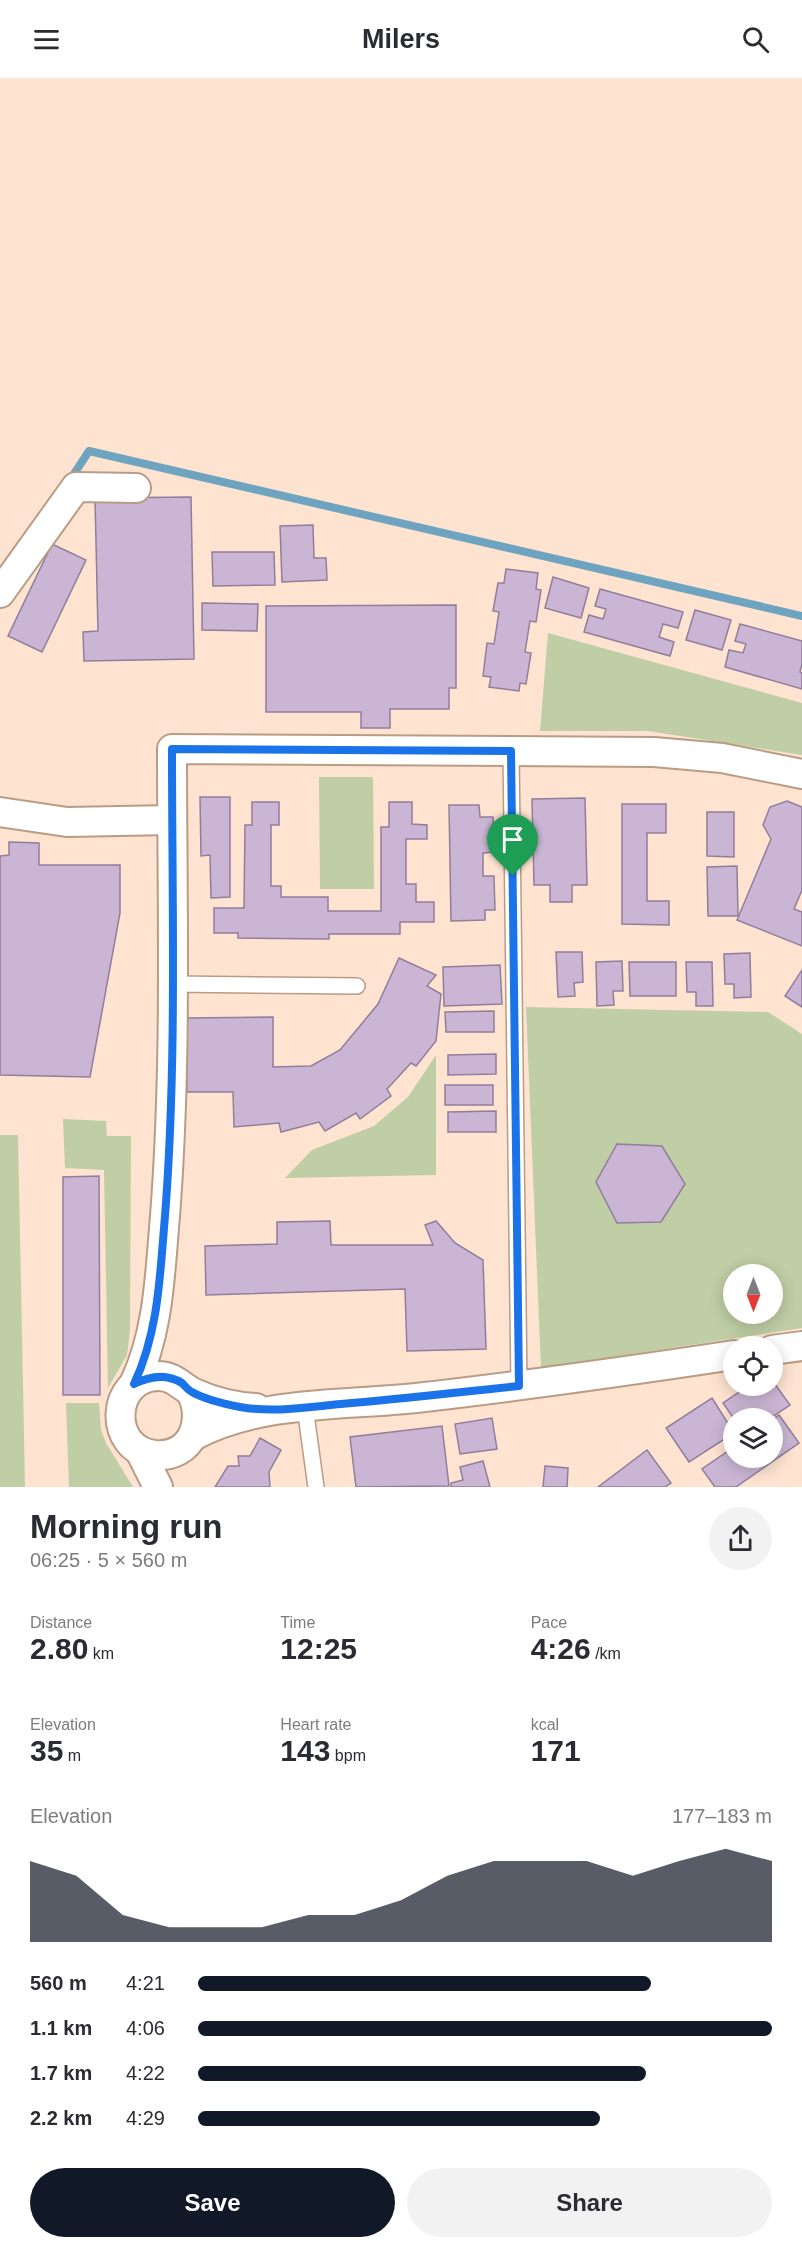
<!DOCTYPE html>
<meta charset="utf-8">
<style>
body{margin:0;font-family:Arial,sans-serif;background:#f2f2f3;color:#2b2b33;height:100vh;display:flex;flex-direction:column;font-size:22px;white-space:nowrap}
*{box-sizing:border-box;margin:0}
p{font-size:20px;color:#7c7c81}
.icon{flex:none;width:33px;height:33px;fill:none;stroke:currentColor;stroke-width:2;stroke-linecap:round;stroke-linejoin:round}
.map{position:relative;height:1409px;overflow:hidden}
.side{display:flex;flex-direction:column;background:#fff;flex:1}
.side>*{flex:none}
.needle{width:39px;rotate:180deg}
.fabs{position:absolute;left:723px;top:1186px;display:grid;gap:12px}
.fabs a{display:grid;place-items:center;width:60px;height:60px;border-radius:50%;background:#fff;box-shadow:0 3px 15px #0003;font-size:30px}
.pin{position:absolute;display:grid;place-items:center;width:51px;height:51px;color:#fff;margin:-62px -26px;border-radius:50% 50% 50% 0;rotate:-45deg;box-shadow:0 0 6px #0007}
.pin .icon{rotate:45deg}
.round{display:grid;place-items:center;flex:none;width:63px;height:63px;border-radius:32px;background:#f2f2f3}
.headline{display:flex;align-items:center;justify-content:space-between;height:102px;padding:0 30px}
h1{font-size:33px;font-weight:600;line-height:45px}
.figures{display:grid;grid-template-columns:repeat(3,1fr);gap:9px;height:102px;padding:6px 30px}
.figures div{display:grid;align-content:center}
.figures b{font-size:30px;font-weight:600}
.figures small{font-size:16px;font-weight:400}
.figures p{font-size:16px}
.chart{height:168px;padding:12px 30px}
.chart p{display:flex;justify-content:space-between}
.chart svg{width:100%;height:108px;margin-top:6px;fill:#111827;opacity:.7}
.button{display:flex;gap:12px;margin-top:auto;padding:12px 30px}
.button a{flex:1;height:69px;border-radius:36px;background:#111827;color:#fff;font-size:24px;font-weight:600;line-height:69px;text-align:center}
.button a+a{background:#f2f2f3;color:#2b2b33}
ul{padding:0 30px;list-style:none;font-size:20px}
li{display:grid;grid-template-columns:96px 72px 1fr;align-items:center;height:45px}
li i{height:15px;border-radius:8px;background:#111827}
header{display:flex;justify-content:space-between;align-items:center;height:78px;padding:0 30px;background:#fff;font-size:27px;font-weight:600}
.map>svg:first-child{display:block}
</style>
<header><svg class="icon" aria-label="menu" viewBox="0 0 24 24"><path d="M4 6h16M4 12h16M4 18h16"/></svg>Milers<svg class="icon" aria-label="search" viewBox="0 0 24 24"><circle cx="10" cy="10" r="6"/><path d="M15 15l6 6"/></svg></header>
<div class="map">
<svg width="802" height="1409" viewBox="0 0 802 1409">
<rect width="100%" height="100%" fill="#fde3d0"/>
<!-- green -->
<g fill="#bfcea5" fill-rule="evenodd">
<path d="M548,555l254,70v52l-154,-24h-108z"/>
<path d="M319,699h54l1,112h-54z"/>
<path d="M526,929l242,5 34,22v294l-261,40zM734,1197h38v39h-38z"/>
<path d="M436,977v120l-151,3 27,-28 62,-24 34,-29z"/>
<path d="M63,1041l43,2 1,15h24l-1,194 -3,25 -19,33 -4,-218 -39,-2z"/>
<path d="M0,1057h18l7,352h-25z"/>
<path d="M66,1325h33l2,27 5,13 27,44h-64z"/>
</g>
<g fill="none" stroke-linecap="round" stroke-linejoin="round">
<!-- stream -->
<path stroke="#6ea4c0" stroke-width="8" d="M70,402l19,-29 713,165"/>
</g>
<!-- building -->
<g fill="#cab6d4" stroke="#917e9b" stroke-width="1.5">
<path d="M191,419l3,162 -110,2 -1,-29 15,-1 -3,-133z"/>
<path d="M313,447l1,33h12l1,22 -45,2 -2,-56z"/>
<path d="M52,466l34,16 -44,92 -34,-16z"/>
<path d="M212,474h62l1,33 -62,1z"/>
<path d="M506,491l32,4 -2,16 5,1 -5,32 -6,-1 -5,31 6,1 -5,31 -6,-1 -1,8 -30,-4 2,-10 -8,-1 4,-33 7,1 5,-32 -6,-1 5,-28h6z"/>
<path d="M553,499l36,11 -8,30 -36,-10z"/>
<path d="M600,511l83,23 -5,16 -15,-4 -4,13 15,5 -4,14 -86,-24 5,-17 14,4 3,-10 -11,-3z"/>
<path d="M202,525l56,1 -1,27 -55,-1z"/>
<path d="M456,527v83h-7v21h-59v19h-29v-16h-95v-106z"/>
<path d="M695,532l36,10 -9,30 -36,-10z"/>
<path d="M740,546l62,17v23l-2,8 2,1v16l-77,-22 4,-17 14,3 3,-9 -11,-3z"/>
<path d="M200,719h30v100l-19,1 -1,-43 -9,1z"/>
<path d="M585,720l2,87h-15v17h-22v-17h-16l-2,-86z"/>
<path d="M787,723l15,6v83l-8,19 8,3v34l-65,-26 34,-81 -8,-14 7,-18z"/>
<path d="M252,724h27v23h-8v61h10v11h47v14h53v-84h8v-25h23v22l15,1v14h-21v45h10v18h18v20h-34v12h-71v5l-91,-1v-5h-24v-25h30l1,-83h7z"/>
<path d="M622,726h44v29h-19v68h22v24l-47,-1z"/>
<path d="M449,727h30l1,12h13l1,35 -11,1v23h11l1,34h-10v10l-34,1z"/>
<path d="M707,734h27v45l-27,-1z"/>
<path d="M9,764l30,1v22h81v48l-30,164 -90,-2v-219l9,-1z"/>
<path d="M737,788l1,50h-30l-1,-49z"/>
<path d="M556,874h26l1,30 -9,1 1,13 -17,1z"/>
<path d="M750,875l1,44 -17,1v-14h-9l-1,-30z"/>
<path d="M399,880l37,17 -9,11 14,8 -5,47 -20,25 -5,-3 -24,26 4,7 -31,23 -4,-6 -31,18 -6,-9 -38,10 -2,-9 -45,4 -1,-35h-46v-74l86,-1v50l38,-1 29,-16 38,-46z"/>
<path d="M622,883l1,30h-10l1,14 -17,1 -1,-44z"/>
<path d="M629,884h47v34h-46z"/>
<path d="M686,884h26l1,44h-17v-14h-9z"/>
<path d="M500,887l2,39 -58,2 -1,-39z"/>
<path d="M802,892v37l-17,-11z"/>
<path d="M494,933v21h-48l-1,-20z"/>
<path d="M496,976v20l-48,1v-20z"/>
<rect x="445" y="1007" width="48" height="20"/>
<path d="M496,1033v21h-48v-20z"/>
<path d="M617,1066l45,2 23,38 -24,38 -44,1 -21,-41z"/>
<path d="M99,1098l1,219h-37v-218z"/>
<path d="M330,1143l1,24h102l-8,-20 11,-4 19,22 28,17 3,89 -79,2 -2,-62 -199,6 -1,-49 72,-2v-22z"/>
<path d="M772,1302l18,25 -21,14h-35l-11,-16 25,-17h24z"/>
<path d="M712,1320l22,35 -45,29 -23,-34z"/>
<path d="M779,1337l20,28 -63,44h-21l-13,-18 32,-22v11h38v-38z"/>
<path d="M492,1340l5,31 -37,5 -5,-30z"/>
<path d="M442,1348l7,60 -93,1 -6,-50z"/>
<path d="M260,1360l21,12 -12,22 1,15h-55l13,-21h11l-1,-10h12z"/>
<path d="M647,1372l24,33 -6,4h-67z"/>
<path d="M483,1383l7,26h-39v-4l12,-3 -3,-13z"/>
<path d="M545,1388l23,2 -1,19h-24z"/>
</g>
<g fill="none" stroke-linecap="round" stroke-linejoin="round">
<!-- lane casing -->
<g stroke="#b99c85" stroke-width="18">
<g id="lane">
<path d="M511,673l8,635"/>
<path d="M172,906l185,2"/>
<path d="M305,1329l11,80"/>
</g>
</g>
<!-- street casing -->
<g stroke="#b99c85" stroke-width="32">
<g id="street">
<path d="M0,515l76,-106 60,1"/>
<path d="M0,734l67,10 105,-2"/>
<path d="M772,1272l30,-4"/>
<path d="M134,1306c25,-52 26,-111 31,-168 12,-155 7,-311 7,-467l482,3 68,6 80,16"/>
<path d="M191,1314c15,29 1,66 -36,63 -48,-5 -45,-78 3,-79 17,0 23,11 36,17 20,9 41,14 62,15"/>
<path d="M193,1358c68,-36 149,-30 223,-38 106,-12 212,-27 318,-43"/>
<path d="M140,1373l18,36"/>
</g>
</g>
<!-- lane -->
<use href="#lane" stroke="#fff" stroke-width="15"/>
<!-- street -->
<use href="#street" stroke="#fff" stroke-width="28"/>
</g>
<g fill="none" stroke-linecap="round" stroke-linejoin="round">
<!-- route casing -->
<g stroke="#fff" stroke-width="12">
<path id="route" d="M172,671l339,2 8,635c-59,6 -118,13 -178,18 -33,3 -68,9 -101,3 -15,-3 -34,-7 -48,-15 -4,-2 -7,-6 -10,-9 -16,-10 -32,-7 -48,1 25,-53 26,-111 31,-168 12,-155 7,-311 7,-467z"/>
</g>
<!-- route -->
<use href="#route" stroke="#1a73e8" stroke-width="8"/>
</g>
</svg>
<div class="fabs">
<a><svg class="needle" viewBox="-14 -14 28 28"><path d="M0-13l5 13h-10z" fill="#e53935"/><path d="M0 13l5-13h-10z" fill="#7c7c81"/></svg></a>
<a><svg class="icon" aria-label="locate" viewBox="0 0 24 24"><circle cx="12" cy="12" r="6"/><path d="M12 2v4M12 18v4M2 12h4M18 12h4"/></svg></a>
<a><svg class="icon" aria-label="layers" viewBox="0 0 24 24"><path d="M12 4l9 5-9 5-9-5zM3 14l9 5 9-5"/></svg></a>
</div>
<div class="pin" style="left:513px;top:798px;background:#1e9e55"><svg class="icon" aria-label="arrive" viewBox="0 0 24 24"><path d="M6 21V4h12l-3 4 3 4H6"/></svg></div>
</div>
<section class="side">
<div class="headline"><div><h1>Morning run</h1><p>06:25 · 5 × 560 m</p></div><a class="round"><svg class="icon" aria-label="share" viewBox="0 0 24 24"><path d="M12 15V3M7 8l5-5 5 5M5 13v7h14v-7"/></svg></a></div>
<div class="figures">
<div><p>Distance</p><b>2.80<small> km</small></b></div>
<div><p>Time</p><b>12:25</b></div>
<div><p>Pace</p><b>4:26<small> /km</small></b></div>
</div>
<div class="figures">
<div><p>Elevation</p><b>35<small> m</small></b></div>
<div><p>Heart rate</p><b>143<small> bpm</small></b></div>
<div><p>kcal</p><b>171</b></div>
</div>
<div class="chart"><p><span>Elevation</span>177–183 m</p>
<svg viewBox="0 0 160 44" preserveAspectRatio="none"><path d="M0 44V11L10 17L20 33L30 38L40 38L50 38L60 33L70 33L80 27L90 17L100 11L110 11L120 11L130 17L140 11L150 6L160 11V44z"/></svg>
</div>
<ul>
<li><b>560 m</b>4:21<i style="width:79%"></i></li>
<li><b>1.1 km</b>4:06<i style="width:100%"></i></li>
<li><b>1.7 km</b>4:22<i style="width:78%"></i></li>
<li><b>2.2 km</b>4:29<i style="width:70%"></i></li>
</ul>
<div class="button"><a>Save</a><a>Share</a></div>
</section>
